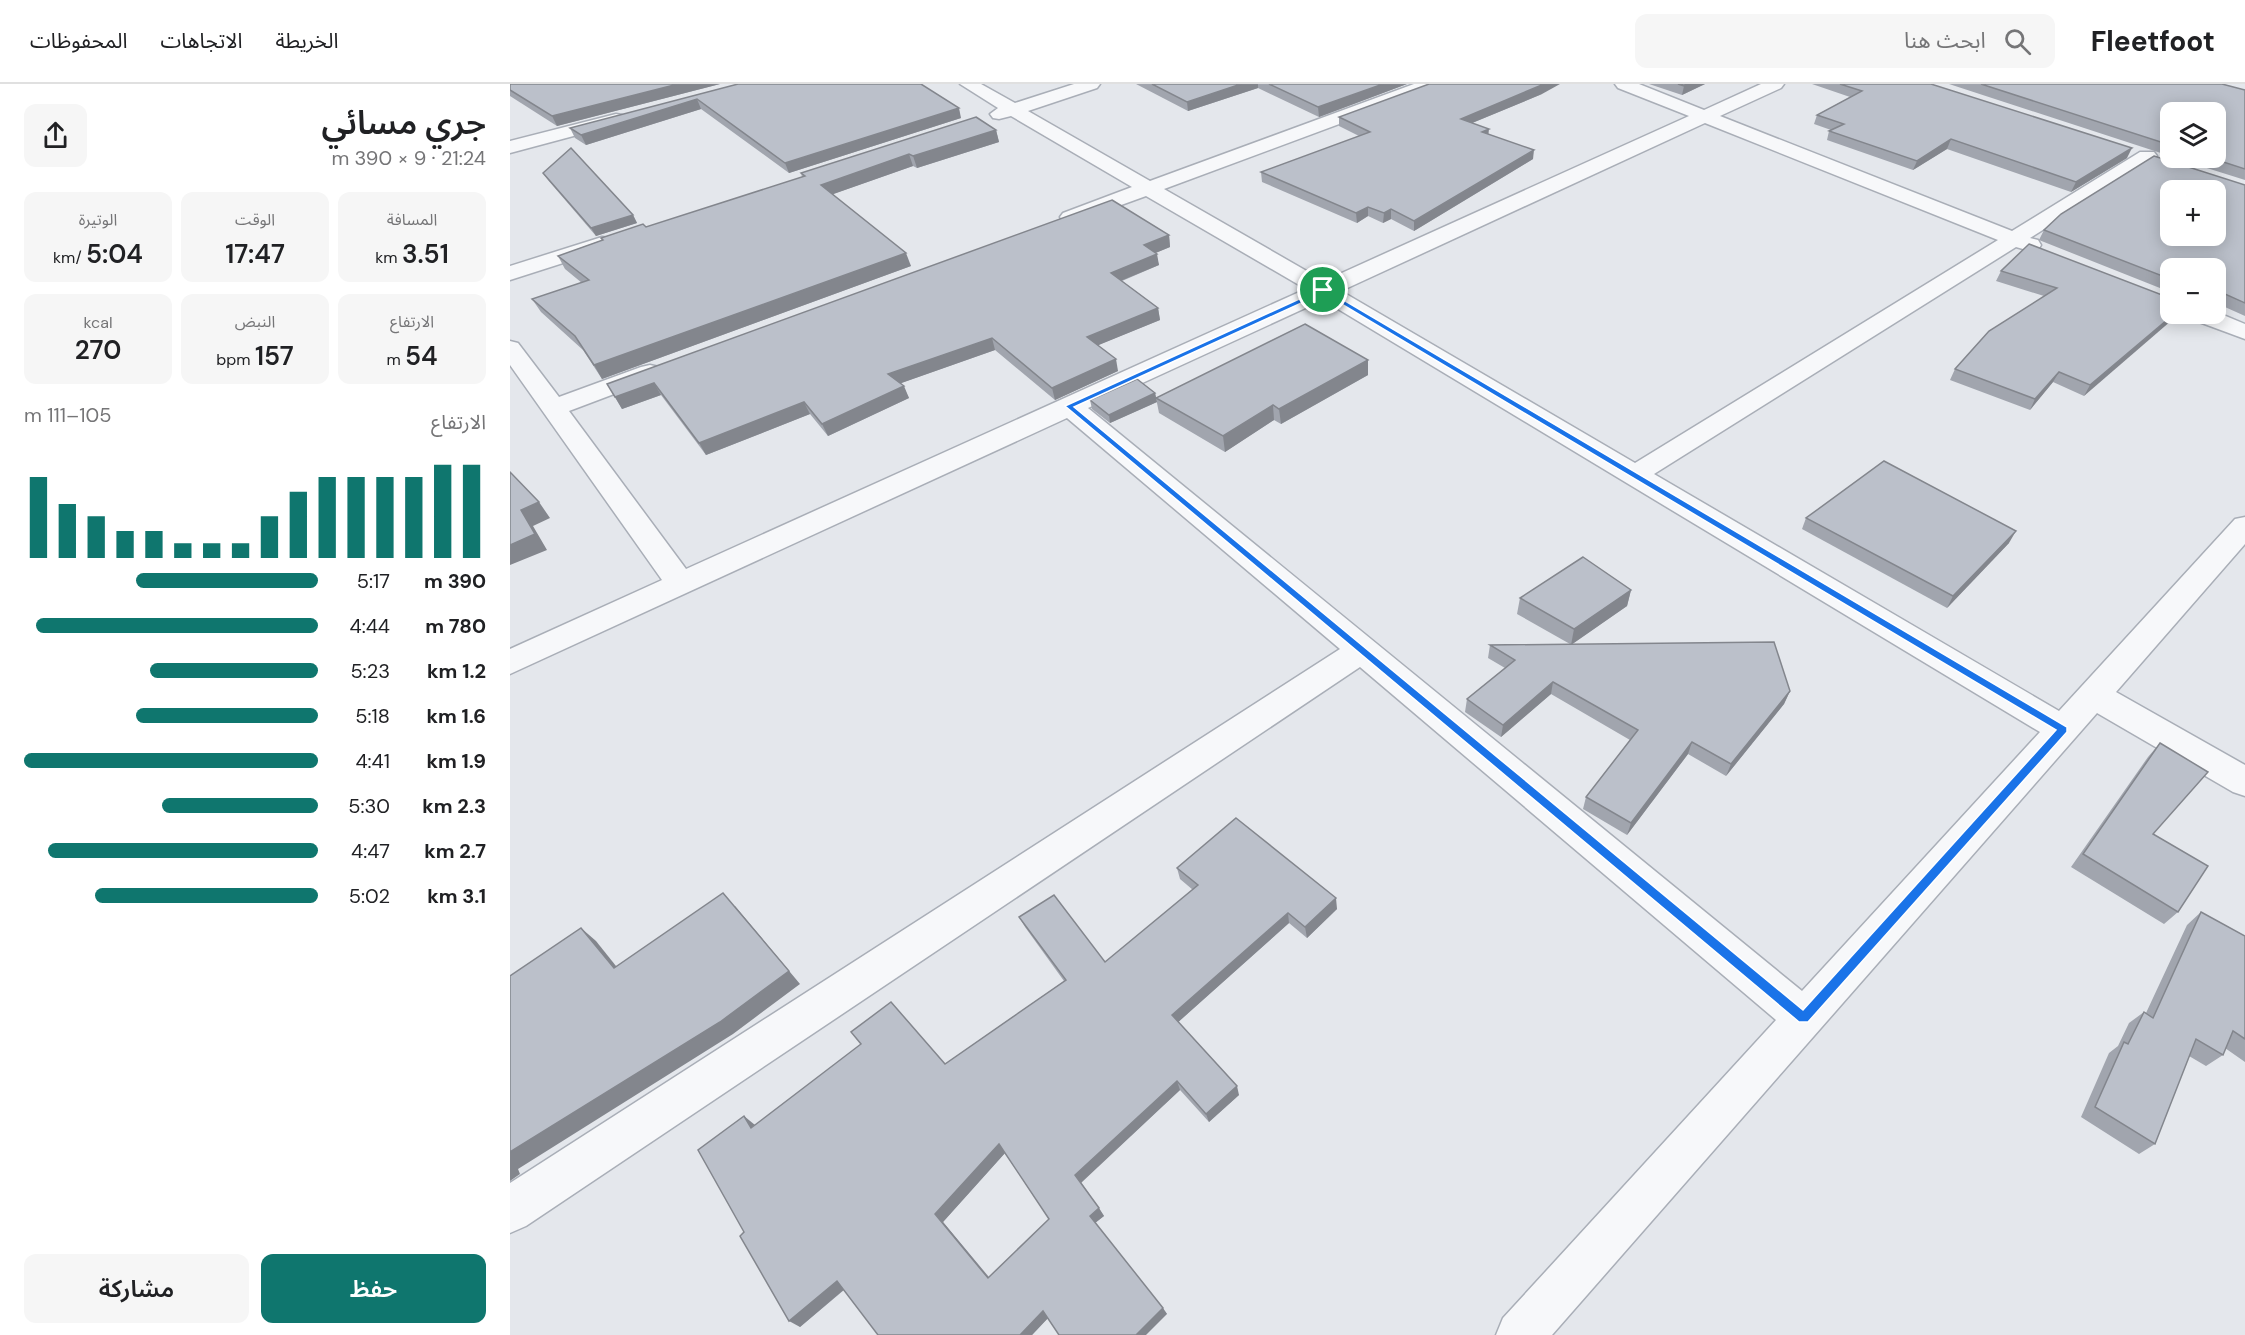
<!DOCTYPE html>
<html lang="ar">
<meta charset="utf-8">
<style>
body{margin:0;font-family:"DM Sans","Noto Sans Arabic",sans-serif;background:#f6f6f6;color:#202124;direction:rtl;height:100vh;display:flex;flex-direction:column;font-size:22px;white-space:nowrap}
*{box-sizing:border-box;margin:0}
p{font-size:20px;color:#757577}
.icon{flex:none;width:33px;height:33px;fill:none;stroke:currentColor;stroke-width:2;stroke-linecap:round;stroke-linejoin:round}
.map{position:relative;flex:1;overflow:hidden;direction:ltr}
.drawer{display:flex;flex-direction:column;background:#fff;width:510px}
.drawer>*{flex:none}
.buttons{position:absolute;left:1650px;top:18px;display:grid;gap:12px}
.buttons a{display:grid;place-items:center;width:66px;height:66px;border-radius:12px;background:#fff;box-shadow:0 3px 15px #0003;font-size:30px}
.pin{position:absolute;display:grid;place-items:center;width:51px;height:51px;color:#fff;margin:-26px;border:3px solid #fff;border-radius:50%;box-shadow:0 2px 6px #0007}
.round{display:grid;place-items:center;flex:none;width:63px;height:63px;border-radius:12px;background:#f6f6f6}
.summary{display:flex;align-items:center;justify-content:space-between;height:102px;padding:0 24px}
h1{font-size:33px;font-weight:600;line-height:45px}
.stats{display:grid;grid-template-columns:repeat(3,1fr);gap:9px;height:102px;padding:6px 24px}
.stats div{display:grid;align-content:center;border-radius:12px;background:#f6f6f6;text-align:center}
.stats b{font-size:26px;font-weight:600}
.stats small{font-size:16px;font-weight:400}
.stats p{font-size:16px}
.chart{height:168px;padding:12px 24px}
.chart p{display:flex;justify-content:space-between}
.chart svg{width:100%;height:108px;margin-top:6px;stroke:#0f766e;stroke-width:6}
.action{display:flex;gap:12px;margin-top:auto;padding:12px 24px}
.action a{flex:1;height:69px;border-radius:12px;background:#0f766e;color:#fff;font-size:24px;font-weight:600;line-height:69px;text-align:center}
.action a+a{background:#f6f6f6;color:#202124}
ul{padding:0 24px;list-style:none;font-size:20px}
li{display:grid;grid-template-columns:96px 72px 1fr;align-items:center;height:45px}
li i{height:15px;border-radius:8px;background:#0f766e}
header{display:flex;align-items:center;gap:36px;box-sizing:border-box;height:84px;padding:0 30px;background:#fff;border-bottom:2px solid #e0e0e0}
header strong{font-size:28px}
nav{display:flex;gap:33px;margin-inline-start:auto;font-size:21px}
.search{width:420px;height:54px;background:#f6f6f6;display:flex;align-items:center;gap:15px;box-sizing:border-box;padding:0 21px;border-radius:12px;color:#757577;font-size:22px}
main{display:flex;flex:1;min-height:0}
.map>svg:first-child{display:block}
</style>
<header>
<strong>Fleetfoot</strong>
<div class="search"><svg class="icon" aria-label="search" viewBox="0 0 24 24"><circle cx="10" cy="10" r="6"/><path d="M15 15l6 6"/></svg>ابحث هنا</div>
<nav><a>الخريطة</a><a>الاتجاهات</a><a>المحفوظات</a></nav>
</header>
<main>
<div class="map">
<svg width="1735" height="1251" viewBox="0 0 1735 1251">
<rect width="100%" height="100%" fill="#e4e7ec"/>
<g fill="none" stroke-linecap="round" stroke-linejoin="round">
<!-- minor casing -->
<g stroke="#a9aeb7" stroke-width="3">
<g id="minor">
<path d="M450,0h21l34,19 59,-19h26l-3,4 -69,23 122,70 264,-97h25l-3,4 -272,101 160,92 365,-165 -71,-28 -3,-4h24l65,26 57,-26h23l-3,4 -61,28 292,115 128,-79h14l3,4 -3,4 -124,78 8,2 3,5 -3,5 -8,1 -14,-4 -362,227 405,237 176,-192 10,-2v27l-129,148 129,73v31l-12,-4 -136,-79 -545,622h-56l7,-17 273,-298 -416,-353 -834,559 -16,7v-50l830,-534 -273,-231 -557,256v-25l152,-69 -152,-215v-24l8,2 41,54 82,-30 9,-2 9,2 3,5 -3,5 -90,34 117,158 620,-280 -160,-93 -69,25 -7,2 -7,-2 -3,-4 3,-4 69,-26 -121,-71 -12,3 -6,-1 -3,-4 8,-6zM1195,39l293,117 -363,223 -294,-172zM813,216l717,432 -238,259 -714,-583z"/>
<path d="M106,30l6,1 3,4 -3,4 -112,30v-12z"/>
<path d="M92,153l8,1 3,5 -3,5 -100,32v-14z"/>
<path d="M1706,228l29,12v15l-54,-20 -4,-5z"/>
</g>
</g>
<!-- minor -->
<use href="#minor" fill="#f7f8fa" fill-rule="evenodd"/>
</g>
<!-- wall -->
<g fill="#a1a5ae" fill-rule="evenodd">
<path d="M0,0h210l-163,42 -47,-30z"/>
<path d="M228,0l223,34 -172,55 -88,-64 -115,36 -11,-7 -5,-10z"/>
<path d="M626,0h271l-88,33 -61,-29 -70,23z"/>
<path d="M1139,0h56l-23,11z"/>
<path d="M1302,0h119l196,74 -56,34 -124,-43 -34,21 -86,-30 2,-9 2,-1 -17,-6 3,-9 33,-18z"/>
<path d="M1439,0h273l23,6v90l-70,-22h41l-46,-46v44z"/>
<path d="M1032,10l-70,29 16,11 45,25 -119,72 -23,-12 -8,4 -15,-7 -11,7 -95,-41 -1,-10 98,-36 -20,-10v-9z"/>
<path d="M486,46l3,12 -82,26 -4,-2 -80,28 78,72 -309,113 -19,-29 -42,-38 -9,-13 50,-16 -17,-14 -7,-13 44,-16 -1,-2 45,-11 156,-50 -1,-4z"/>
<path d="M33,89l90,42 4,8 -41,13 -48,-56z"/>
<path d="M1735,101v131l-29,-13v-35h-46v24l-131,-52 5,-10z"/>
<path d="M659,151l1,12 -15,6 4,12 -37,16 36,27 2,12 -62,25 20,26 -63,29 -60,-50 -94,33 8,15 -81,38 -18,-22 -104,41 -45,-60 -39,14 -15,-25z"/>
<path d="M1491,187l169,27 -86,98 -31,-14 -23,28 -80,-30 5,-11 89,-73 -48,-15z"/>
<path d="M858,276v15l-87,49 -7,-4 -49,32 -66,-39 -3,-15z"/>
<path d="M645,309l2,9 -47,21 -18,-14 -2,-9z"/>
<path d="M1296,434l203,25 -62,65 -145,-79z"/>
<path d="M1121,506l-4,16 -55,38 218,47 -6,13 -58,72 -38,-22 -61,81 -44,-26 3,-12 44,-57 -79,-46 -50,43 -36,-25 2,-13 38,-31 -17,-10 2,-13 80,-1 -53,-30 3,-16z"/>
<path d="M1650,659l-7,91 25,78 -14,12 -93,-57 77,-110z"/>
<path d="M667,784l160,41 -30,29 -18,-15 -111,99 61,73 -30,27 -29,-32 -99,92 23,34 -9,7 72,91 -119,4 -16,17 -188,-45 -44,37 -56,-95 11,-107 190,-61 119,-83 -39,-54 -6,-10 86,45 88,-72 -13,-11zM495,1069l44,66 -60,58 -46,-55z"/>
<path d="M1691,828l44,24v126l-20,-14 -2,7 -17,11 -17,-10 -34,88 -16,10 -58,-37 28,-64 9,-7 11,-23 15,-11 2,1 41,-88z"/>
</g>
<!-- shaded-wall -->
<g fill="#83868d">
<path d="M168,0h42l-163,42 -5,-10z"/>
<path d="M731,0h17v4l-70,23 -1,-9z"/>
<path d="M873,0h24l-88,33 -1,-10z"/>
<path d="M1034,0h16l-18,10 -82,34 1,-9z"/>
<path d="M1178,0h17l-23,11 2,-9z"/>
<path d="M187,15l4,10 -115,36 -5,-10z"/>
<path d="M449,24l2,10 -172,55 -4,-10z"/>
<path d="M979,45l-1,9 -6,-6z"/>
<path d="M486,46l3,12 -82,26 -4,-12z"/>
<path d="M1441,55l-4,10 -34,21 4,-9z"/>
<path d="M1622,64l-5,10 -56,34 5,-10z"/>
<path d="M1024,66l-1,9 -119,72v-10z"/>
<path d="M399,70l4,12 -88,31 -4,-12z"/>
<path d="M858,123v9l-11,7 -1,-10z"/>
<path d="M881,125v10l-8,4 1,-10z"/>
<path d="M123,131l4,8 -41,13 -5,-8z"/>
<path d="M659,151l1,12 -24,10 -2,-12z"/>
<path d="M396,169l5,13 -309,113 -8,-14z"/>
<path d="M647,170l2,11 -46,19 -2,-11z"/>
<path d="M648,224l2,12 -71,29 -2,-12z"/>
<path d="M1664,230h5l-95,82 6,-11z"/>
<path d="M482,254l3,12 -102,36 -5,-12z"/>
<path d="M606,275l2,12 -63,29 -3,-12z"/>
<path d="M858,276v15l-87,49 -2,-15z"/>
<path d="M1549,288l-6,10 -23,28 5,-11z"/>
<path d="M144,299l7,12 -39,14 -7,-12z"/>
<path d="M394,302l5,12 -81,38 -6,-12z"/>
<path d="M645,309l2,9 -47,21 -1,-8z"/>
<path d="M294,318l6,12 -104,41 -7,-12z"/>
<path d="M763,321l1,15 -49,32 -2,-16z"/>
<path d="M29,418l11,16 -17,8 14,24 -37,15v-20l11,-35z"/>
<path d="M1506,447l-7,12 -62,65 6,-12z"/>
<path d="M1121,506l-4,16 -56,39 3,-16z"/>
<path d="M1043,598l-2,12 -50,43 2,-12z"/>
<path d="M1280,607l-6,13 -58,72 5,-12z"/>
<path d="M1182,658l-4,12 -61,81 4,-12z"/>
<path d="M826,814l1,11 -30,29 -2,-11z"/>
<path d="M225,822l65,78 -67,50 -215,135 2,5 -10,7v-29z"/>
<path d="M778,829l1,10 -114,102 -3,-10z"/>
<path d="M71,844l15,13 32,40 -14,-13z"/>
<path d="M667,997l3,9 -99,93 -6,-8z"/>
<path d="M727,1002l2,9 -30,27 -3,-8z"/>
<path d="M234,1032l11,9 -4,3z"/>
<path d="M489,1060l6,9 -62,69 52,63 -7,-7 -53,-64z"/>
<path d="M589,1124l5,8 -9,7 -5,-7z"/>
<path d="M327,1197l10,6 -47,40 -11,-6z"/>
<path d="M653,1224l4,6 -21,21h-10z"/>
<path d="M533,1227l6,6 -17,18h-12z"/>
</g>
<!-- building -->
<g fill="#bbc0ca" stroke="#83868d" stroke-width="1.5" fill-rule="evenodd">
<path d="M0,0h168l-126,32 -42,-26z"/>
<path d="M228,0h183l38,24 -174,55 -88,-64 -116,36 -11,-7z"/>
<path d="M642,0h89l-54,18z"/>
<path d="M759,0h114l-65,23z"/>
<path d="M919,0h115l-83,35 28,10 -7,3 52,18 -120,71 -23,-12 -7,4 -16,-6 -12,6 -95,-41 109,-40 -31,-15z"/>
<path d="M1168,0h10l-4,2z"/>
<path d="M1330,0h91l201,64 -56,34 -125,-43 -34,22 -88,-30 15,-7 -27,-9 45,-24z"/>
<path d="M1471,0h241l23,6v79l-34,-11h5v-46h-46v33z"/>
<path d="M466,33l20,13 -83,26 -4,-2 -88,31 85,68 -312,112 -19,-29 -43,-37 57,-19 -31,-24 45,-16 -2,-2 42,-14 3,3 159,-51 -4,-3z"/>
<path d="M61,64l62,67 -42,13 -48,-55z"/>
<path d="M1644,72l91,29v118l-29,-13v-22h-46v11l-126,-49 17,-16zM1660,106h46v46h-46z"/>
<path d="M602,116l57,35 -25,10 13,9 -46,19 47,35 -71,29 29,22 -64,29 -60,-50 -104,36 16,12 -82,38 -18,-22 -105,41 -45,-60 -39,14 -8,-13z"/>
<path d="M1519,160l141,54v16h4l-84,71 -31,-13 -24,27 -80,-30 34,-38 68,-43 -56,-17z"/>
<path d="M795,240l63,36 -89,49 -6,-4 -50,31 -67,-38z"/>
<path d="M627,295l18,14 -46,22 -19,-15z"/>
<path d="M1374,377l132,70 -63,65 -147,-78z"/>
<path d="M0,388l29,30 -18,8 14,24 -25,11z"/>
<path d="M1073,473l48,33 -57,39 -54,-31z"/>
<path d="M1264,558l16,49 -59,73 -39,-22 -61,81 -45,-26 52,-67 -85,-48 -50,43 -36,-26 48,-39 -25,-15z"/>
<path d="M1650,659l48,29 -55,62 55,32 -30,46 -95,-58z"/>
<path d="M726,734l100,80 -31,29 -17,-14 -116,102 65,71 -31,28 -29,-33 -102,94 24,33 -9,8 73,92 -27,27h-77l-16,-24 -23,24h-142l-41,-54 -48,40 -49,-85 4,-4 -46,-82 46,-34 7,12 110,-84 -10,-12 40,-30 54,62 121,-84 -47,-63 35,-22 51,67 93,-77 -21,-17zM489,1060l50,75 -61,59 -53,-64z"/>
<path d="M213,809l66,78 -69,51 -210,130v-176l71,-48 33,40z"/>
<path d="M1691,828l44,24v103l-12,-8 -10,24 -27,-16 -41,105 -60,-37 29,-65 4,2 16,-32 9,6z"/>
</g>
<!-- route -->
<path fill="#1a73e8" stroke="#fff" stroke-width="1.5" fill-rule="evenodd" d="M811,205h4l742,438v5l-259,290h-9l-734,-616zM813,209l733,437 -253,280 -729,-603z"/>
</svg>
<div class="buttons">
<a><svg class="icon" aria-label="layers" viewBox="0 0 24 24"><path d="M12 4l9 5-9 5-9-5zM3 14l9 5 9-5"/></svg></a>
<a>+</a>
<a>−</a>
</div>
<div class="pin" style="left:813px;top:206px;background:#1e9e55"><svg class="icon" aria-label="arrive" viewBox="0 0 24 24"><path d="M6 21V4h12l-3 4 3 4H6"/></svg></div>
</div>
<section class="drawer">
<div class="summary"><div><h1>جري مسائي</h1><p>21:24 · 9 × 390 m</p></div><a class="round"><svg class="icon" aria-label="share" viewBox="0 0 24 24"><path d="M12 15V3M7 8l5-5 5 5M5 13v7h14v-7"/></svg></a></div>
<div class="stats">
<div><p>المسافة</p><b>3.51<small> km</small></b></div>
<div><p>الوقت</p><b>17:47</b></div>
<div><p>الوتيرة</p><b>5:04<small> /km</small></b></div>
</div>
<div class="stats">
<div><p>الارتفاع</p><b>54<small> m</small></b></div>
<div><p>النبض</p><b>157<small> bpm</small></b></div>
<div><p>kcal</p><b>270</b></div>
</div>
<div class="chart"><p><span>الارتفاع</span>105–111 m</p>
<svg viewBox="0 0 160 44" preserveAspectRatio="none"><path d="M5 44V11M15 44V22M25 44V27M35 44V33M45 44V33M55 44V38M65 44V38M75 44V38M85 44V27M95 44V17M105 44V11M115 44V11M125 44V11M135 44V11M145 44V6M155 44V6"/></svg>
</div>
<ul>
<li><b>390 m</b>5:17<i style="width:62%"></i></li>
<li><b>780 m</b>4:44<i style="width:96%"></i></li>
<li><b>1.2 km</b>5:23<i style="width:57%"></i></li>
<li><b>1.6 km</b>5:18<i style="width:62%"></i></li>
<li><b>1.9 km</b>4:41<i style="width:100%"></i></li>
<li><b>2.3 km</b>5:30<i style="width:53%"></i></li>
<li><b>2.7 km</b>4:47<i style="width:92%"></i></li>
<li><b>3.1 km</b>5:02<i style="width:76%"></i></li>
</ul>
<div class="action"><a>حفظ</a><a>مشاركة</a></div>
</section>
</main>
